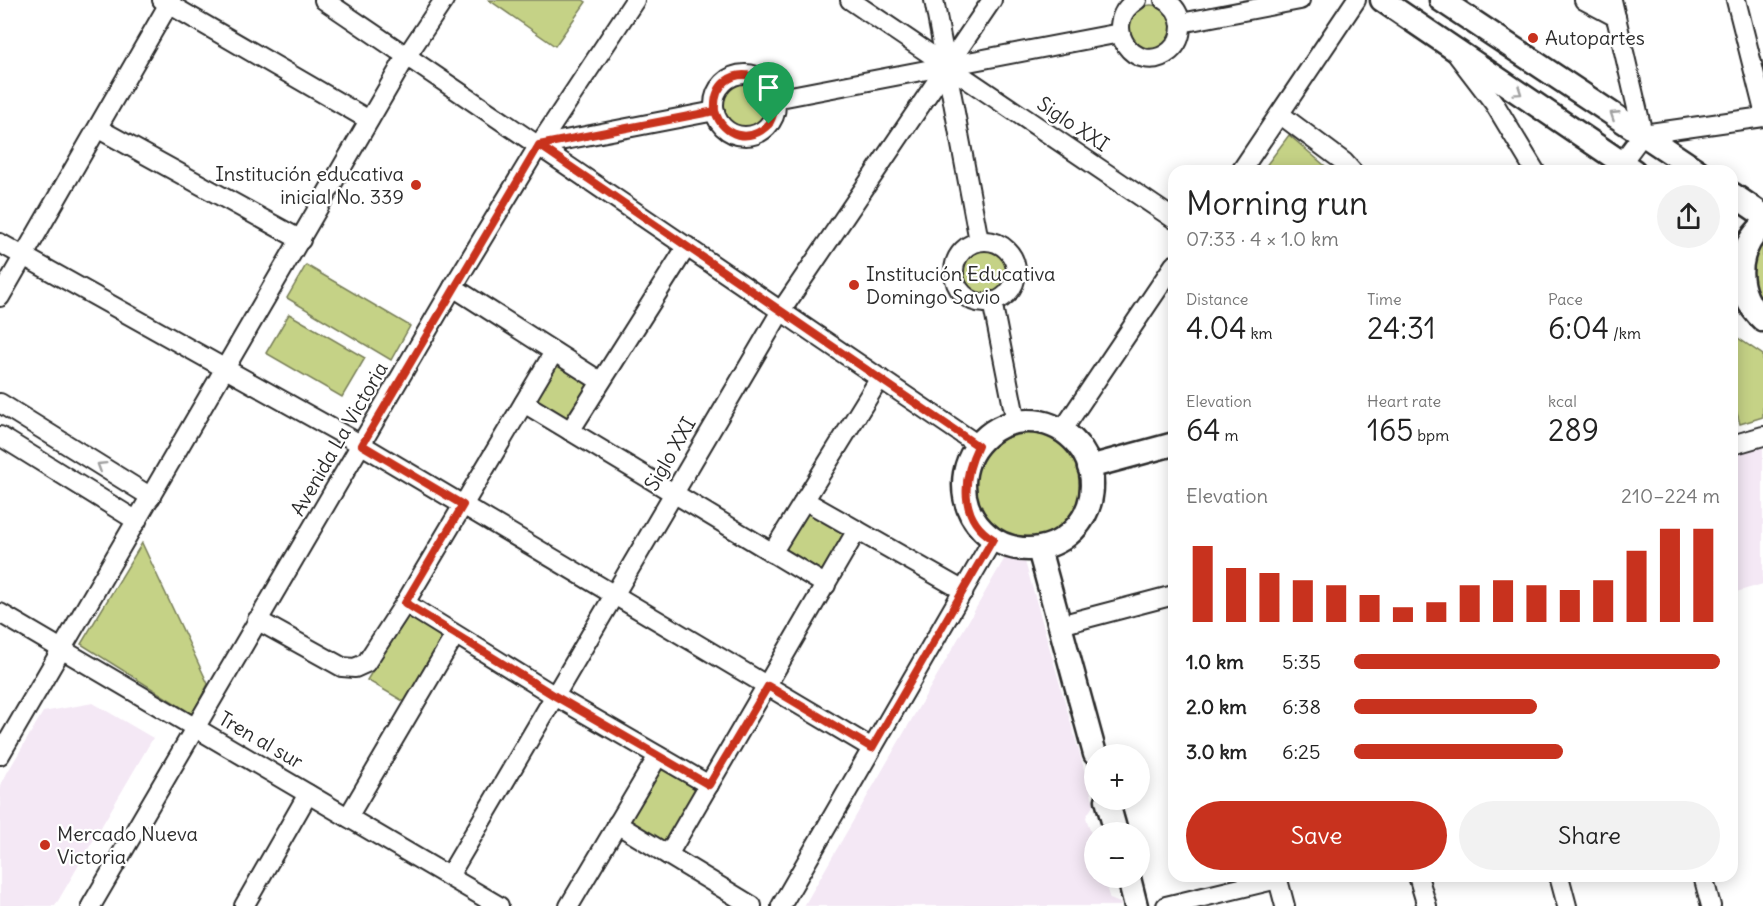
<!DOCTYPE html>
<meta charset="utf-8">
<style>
body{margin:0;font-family:Delius,sans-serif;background:#f2f2f2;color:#222;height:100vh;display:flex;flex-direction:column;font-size:22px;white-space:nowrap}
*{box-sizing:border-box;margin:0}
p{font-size:20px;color:#767676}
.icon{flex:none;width:33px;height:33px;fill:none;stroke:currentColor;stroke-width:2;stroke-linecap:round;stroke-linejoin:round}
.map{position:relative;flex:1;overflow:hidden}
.drawer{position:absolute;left:1168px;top:165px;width:570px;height:717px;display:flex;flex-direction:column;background:#fff;border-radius:18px;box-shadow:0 3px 15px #0003}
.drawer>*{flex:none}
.buttons{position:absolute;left:1084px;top:744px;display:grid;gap:12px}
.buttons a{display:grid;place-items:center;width:66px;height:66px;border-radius:50%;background:#fff;box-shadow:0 3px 15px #0003;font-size:30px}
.pin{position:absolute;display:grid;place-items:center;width:51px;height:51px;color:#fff;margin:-62px -26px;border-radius:50% 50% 50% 0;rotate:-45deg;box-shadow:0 0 6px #0007}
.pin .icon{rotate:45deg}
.round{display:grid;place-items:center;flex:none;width:63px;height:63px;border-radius:32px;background:#f2f2f2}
.summary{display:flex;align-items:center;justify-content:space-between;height:102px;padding:0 18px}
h1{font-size:33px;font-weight:600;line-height:45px}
.stats{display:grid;grid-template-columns:repeat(3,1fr);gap:9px;height:102px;padding:6px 18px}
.stats div{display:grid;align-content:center}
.stats b{font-size:30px;font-weight:600}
.stats small{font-size:16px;font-weight:400}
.stats p{font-size:16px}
.chart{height:168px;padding:12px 18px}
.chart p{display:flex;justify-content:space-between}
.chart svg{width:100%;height:108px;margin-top:6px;stroke:#c8321e;stroke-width:6}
.primary-button{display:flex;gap:12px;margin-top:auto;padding:12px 18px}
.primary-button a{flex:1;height:69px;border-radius:36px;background:#c8321e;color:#fff;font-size:24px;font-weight:600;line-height:69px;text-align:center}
.primary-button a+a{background:#f2f2f2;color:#222}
ul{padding:0 18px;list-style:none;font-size:20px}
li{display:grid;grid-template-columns:96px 72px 1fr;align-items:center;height:45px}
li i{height:15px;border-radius:8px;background:#c8321e}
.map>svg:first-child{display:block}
</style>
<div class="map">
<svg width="1763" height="906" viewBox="0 0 1763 906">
<rect width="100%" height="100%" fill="#fff"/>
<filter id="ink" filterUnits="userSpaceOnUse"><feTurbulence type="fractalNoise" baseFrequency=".0167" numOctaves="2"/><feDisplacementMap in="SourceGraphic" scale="12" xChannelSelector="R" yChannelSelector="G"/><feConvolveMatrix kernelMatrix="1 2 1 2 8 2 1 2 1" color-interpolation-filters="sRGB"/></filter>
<g filter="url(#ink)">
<!-- built -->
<g fill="#f4e8f5">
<path d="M1763,446v138l-30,9v-138z"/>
<path d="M1006,556l18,2 70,246 -8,13 9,31v30h8l7,21 10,4 1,3h-317z"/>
<path d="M93,703l60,35 -98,168h-55v-121l43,-73z"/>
</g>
<!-- green -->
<g fill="#c5d286" stroke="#787e58" stroke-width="1.5">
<path d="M489,0h94l3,2 -31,44z"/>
<circle cx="1151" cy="27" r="22"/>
<circle cx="745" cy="106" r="23"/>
<path d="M1289,135l42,36h-69z"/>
<path d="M1763,239v67l-12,-21 3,-33z"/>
<circle cx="985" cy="273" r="23"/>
<path d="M306,265l104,61 -19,34 -104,-62z"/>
<path d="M289,314l76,44 -23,39 -76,-44z"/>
<path d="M1732,334l31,21v62l-23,7 -7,-25z"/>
<path d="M554,361l39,22 -24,42 -39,-24z"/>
<circle cx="1028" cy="486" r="56"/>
<path d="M806,511l40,24 -25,43 -40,-26z"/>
<path d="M142,543l66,141 -16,30 -111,-70z"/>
<path d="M408,613l41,23 -41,68 -41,-24z"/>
<path d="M659,765l39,25 -34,57 -40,-25z"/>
</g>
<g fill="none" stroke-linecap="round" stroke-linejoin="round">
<!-- minor casing -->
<g stroke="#2b2b2b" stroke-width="22">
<g id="minor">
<path d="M162,0l207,120"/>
<path d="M324,0l654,445"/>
<path d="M850,0l324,219"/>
<path d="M934,0l45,241"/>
<path d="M1137,0c-40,24 -1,79 33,51 7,-6 11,-15 11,-25 -1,-12 -7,-21 -17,-26"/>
<path d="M1584,0l32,17"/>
<path d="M1612,0l31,134"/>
<path d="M1736,0l27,107"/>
<path d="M1181,23l119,-23"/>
<path d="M1458,56l36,47 41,68"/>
<circle cx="745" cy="105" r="31"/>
<path d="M775,99l345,-66"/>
<path d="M1281,115l63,47 8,9"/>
<path d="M99,129l202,111"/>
<path d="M539,145l176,-34"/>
<path d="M1622,162l21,-28 120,-17"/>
<path d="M1241,171l115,-171"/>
<circle cx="985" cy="272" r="31"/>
<path d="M0,243l362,202 510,303"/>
<path d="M453,287l147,94"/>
<path d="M0,297l171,-297"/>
<path d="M992,301l24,121"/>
<path d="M0,403l151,94"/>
<path d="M524,403l302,182"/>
<path d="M570,431l117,-185"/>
<path d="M1062,431l112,-166"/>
<path d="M0,436l137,85"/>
<path d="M1732,445l31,-9"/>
<path d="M804,500l160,91"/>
<path d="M772,553l108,-175"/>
<path d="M405,603l150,93 154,89"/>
<path d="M0,613l499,293"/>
<path d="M257,620l85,47 13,1 11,-5 39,-60 149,-251"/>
<path d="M1060,625l114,-30"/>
<path d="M0,755l406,-698 38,-57"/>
<path d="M348,817l107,-182"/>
<path d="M617,824l135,82"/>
<path d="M668,855l189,-325"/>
<path d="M449,876l332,-565 211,-311"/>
<path d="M1277,876l8,30"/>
<path d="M1418,876l9,30"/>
<path d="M1559,876l8,30"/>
<path d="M1703,876l8,30"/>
<path d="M91,906l362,-619 86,-142 96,-145"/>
<path d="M244,906l64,-112"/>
<path d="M569,906l89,-150"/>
<path d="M781,906l212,-367"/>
<path d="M1166,906l112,-27"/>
</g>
</g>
<!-- tertiary casing -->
<g stroke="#2b2b2b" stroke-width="27">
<g id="tertiary">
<path d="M1382,0l252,171"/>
<path d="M1441,0l257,171"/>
<path d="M1732,194l31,21"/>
<path d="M1763,225c-29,27 -29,68 0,95"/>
<circle cx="1028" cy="485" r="64"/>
<path d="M1089,467l85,-23"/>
<path d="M1039,549l56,205"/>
<path d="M1107,800l9,32"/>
<path d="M1129,878l7,28"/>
</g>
</g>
<!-- minor -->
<use href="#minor" stroke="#fff" stroke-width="18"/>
<!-- tertiary -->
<use href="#tertiary" stroke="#fff" stroke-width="22"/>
</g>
<!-- one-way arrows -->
<defs><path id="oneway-chevron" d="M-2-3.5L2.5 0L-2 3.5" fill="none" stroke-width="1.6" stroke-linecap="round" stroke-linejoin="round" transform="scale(1.5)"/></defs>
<g stroke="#a0a0a0">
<use href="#oneway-chevron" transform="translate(1518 92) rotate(34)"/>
<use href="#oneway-chevron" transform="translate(1614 115) rotate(-147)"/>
<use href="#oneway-chevron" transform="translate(101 466) rotate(-148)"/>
</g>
</g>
<g fill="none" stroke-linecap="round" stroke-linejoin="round" filter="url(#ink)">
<!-- route casing -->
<g stroke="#fff" stroke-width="12">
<path id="route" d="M769,124c-19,20 -46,13 -54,-13l-176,34 -177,300 101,60 -58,98 150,93 154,89 59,-99 104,62 121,-209c-35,-21 -30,-62 -15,-93l-439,-301 176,-34c-4,-58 83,-40 54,13"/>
</g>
<!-- route -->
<use href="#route" stroke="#c8321e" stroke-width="8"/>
</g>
<!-- markers -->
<g fill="#c8321e" stroke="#fff" stroke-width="2">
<circle cx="1533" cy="38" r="6"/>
<circle cx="416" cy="185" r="6"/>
<circle cx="854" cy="285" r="6"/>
<circle cx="45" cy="845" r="6"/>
</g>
<g text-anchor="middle" stroke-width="4.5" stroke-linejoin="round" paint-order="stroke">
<!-- poi labels -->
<g font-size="20" fill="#2b2b2b" stroke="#fff" text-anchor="start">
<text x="1545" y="45">Autopartes</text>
<text x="404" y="181" text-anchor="end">Institución educativa<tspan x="404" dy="23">inicial No. 339</tspan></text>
<text x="866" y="281">Institución Educativa<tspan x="866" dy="23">Domingo Savio</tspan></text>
<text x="57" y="841">Mercado Nueva<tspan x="57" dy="23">Victoria</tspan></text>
</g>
<!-- street labels -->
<g font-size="20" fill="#2b2b2b" stroke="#fff">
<text transform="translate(1073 124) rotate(34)" y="7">Siglo XXI</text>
<text transform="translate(339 439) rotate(-60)" y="7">Avenida La Victoria</text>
<text transform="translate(670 454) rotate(-60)" y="7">Siglo XXI</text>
<text transform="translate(261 740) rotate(30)" y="7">Tren al sur</text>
</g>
</g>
</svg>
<div class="buttons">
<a>+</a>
<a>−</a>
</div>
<div class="pin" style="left:769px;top:124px;background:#1e9e55"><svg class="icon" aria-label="arrive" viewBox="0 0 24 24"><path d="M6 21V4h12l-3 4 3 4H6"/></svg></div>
<section class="drawer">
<div class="summary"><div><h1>Morning run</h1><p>07:33 · 4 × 1.0 km</p></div><a class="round"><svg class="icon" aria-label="share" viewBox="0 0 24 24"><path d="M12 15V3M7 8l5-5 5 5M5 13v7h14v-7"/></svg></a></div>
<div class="stats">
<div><p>Distance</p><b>4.04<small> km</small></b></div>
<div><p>Time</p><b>24:31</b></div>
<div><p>Pace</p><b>6:04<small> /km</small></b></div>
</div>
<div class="stats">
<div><p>Elevation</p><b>64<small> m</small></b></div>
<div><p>Heart rate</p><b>165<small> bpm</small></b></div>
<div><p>kcal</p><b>289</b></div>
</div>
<div class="chart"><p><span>Elevation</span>210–224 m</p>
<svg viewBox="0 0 160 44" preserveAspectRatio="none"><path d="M5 44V13M15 44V22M25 44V24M35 44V27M45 44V29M55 44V33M65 44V38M75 44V36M85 44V29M95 44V27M105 44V29M115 44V31M125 44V27M135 44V15M145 44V6M155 44V6"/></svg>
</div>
<ul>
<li><b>1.0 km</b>5:35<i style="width:100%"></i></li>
<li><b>2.0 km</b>6:38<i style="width:50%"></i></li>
<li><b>3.0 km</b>6:25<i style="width:57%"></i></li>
</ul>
<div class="primary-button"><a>Save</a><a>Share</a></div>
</section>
</div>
